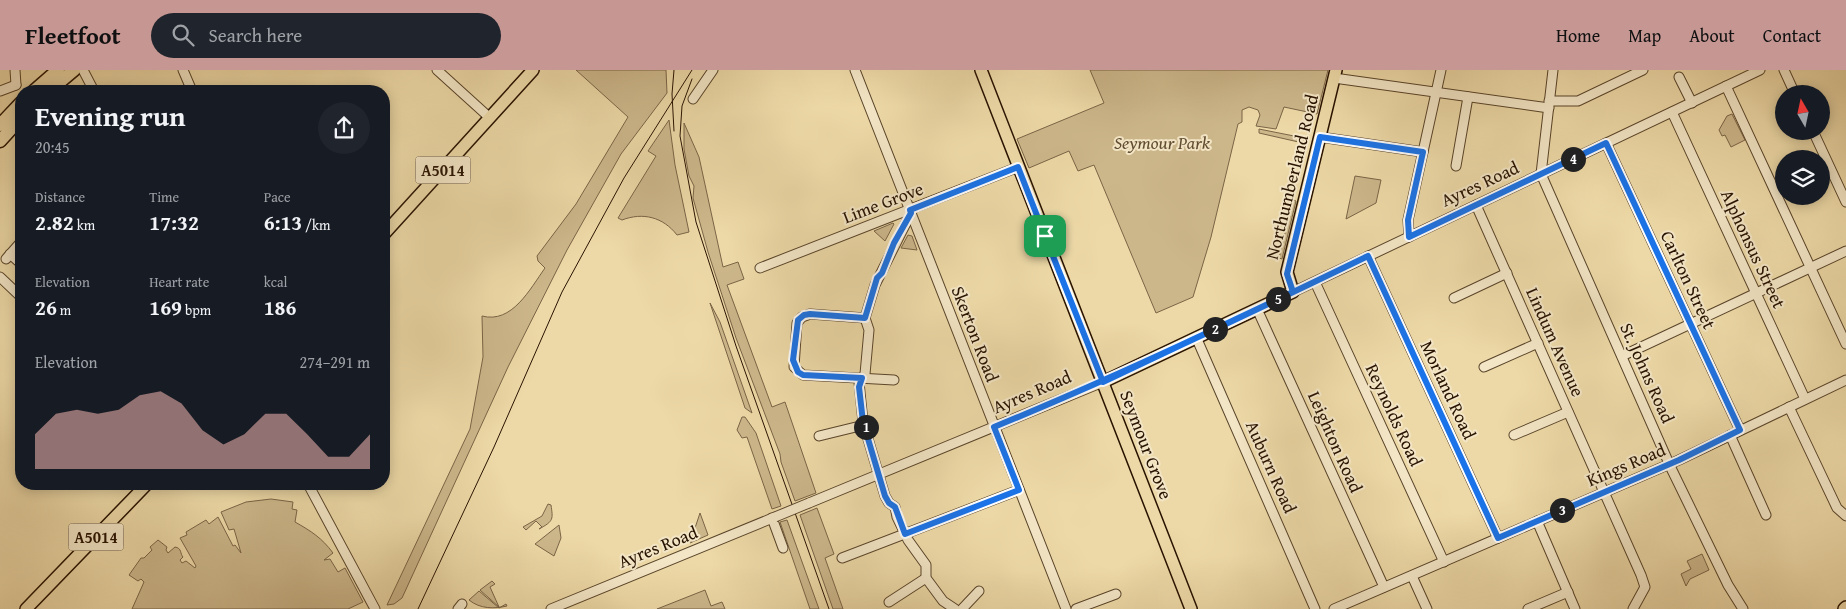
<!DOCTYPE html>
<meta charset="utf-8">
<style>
body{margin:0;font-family:"Gentium Book Plus",serif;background:#20242c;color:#f1f3f6;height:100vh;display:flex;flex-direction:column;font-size:19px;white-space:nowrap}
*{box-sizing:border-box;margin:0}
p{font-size:16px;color:#9ea1a6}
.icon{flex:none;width:28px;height:28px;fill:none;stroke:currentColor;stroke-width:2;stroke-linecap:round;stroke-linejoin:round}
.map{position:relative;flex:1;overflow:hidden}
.side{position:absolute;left:15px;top:15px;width:375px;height:405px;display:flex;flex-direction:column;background:#171b24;border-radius:20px;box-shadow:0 2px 12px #0003}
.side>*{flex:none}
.needle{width:32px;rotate:351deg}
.fabs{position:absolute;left:1775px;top:15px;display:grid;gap:10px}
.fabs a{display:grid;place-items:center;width:55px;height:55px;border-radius:50%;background:#171b24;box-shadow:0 2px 12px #0003;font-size:25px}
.pin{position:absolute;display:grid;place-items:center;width:42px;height:42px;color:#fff;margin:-21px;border-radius:10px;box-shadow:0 2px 8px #0006}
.km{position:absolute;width:25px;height:25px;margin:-12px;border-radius:50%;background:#222;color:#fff;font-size:14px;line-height:25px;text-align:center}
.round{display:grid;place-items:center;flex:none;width:52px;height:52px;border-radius:26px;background:#20242c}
.headline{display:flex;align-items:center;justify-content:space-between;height:85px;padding:0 20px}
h1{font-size:28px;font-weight:700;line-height:38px}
.metrics{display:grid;grid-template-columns:repeat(3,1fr);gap:8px;height:85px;padding:5px 20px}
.metrics div{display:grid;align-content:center}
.metrics b{font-size:21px;font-weight:700}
.metrics small{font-size:14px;font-weight:400}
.metrics p{font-size:14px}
.chart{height:140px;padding:10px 20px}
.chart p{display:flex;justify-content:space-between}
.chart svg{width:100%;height:90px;margin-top:5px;fill:#c59692;opacity:.7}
header{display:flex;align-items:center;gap:30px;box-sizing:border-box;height:70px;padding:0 25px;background:#c59692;color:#111}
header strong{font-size:24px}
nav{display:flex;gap:28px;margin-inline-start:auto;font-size:18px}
.search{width:350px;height:45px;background:#20242c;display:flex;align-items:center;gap:12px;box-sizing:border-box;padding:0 18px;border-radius:28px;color:#9ea1a6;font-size:19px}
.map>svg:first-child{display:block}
</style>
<header>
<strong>Fleetfoot</strong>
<div class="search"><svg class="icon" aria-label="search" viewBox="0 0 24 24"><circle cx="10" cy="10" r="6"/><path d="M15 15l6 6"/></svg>Search here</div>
<nav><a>Home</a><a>Map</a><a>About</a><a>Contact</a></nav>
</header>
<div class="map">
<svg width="1846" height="539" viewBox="0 0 1846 539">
<rect width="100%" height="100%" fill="#edd9a7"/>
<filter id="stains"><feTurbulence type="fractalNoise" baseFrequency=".004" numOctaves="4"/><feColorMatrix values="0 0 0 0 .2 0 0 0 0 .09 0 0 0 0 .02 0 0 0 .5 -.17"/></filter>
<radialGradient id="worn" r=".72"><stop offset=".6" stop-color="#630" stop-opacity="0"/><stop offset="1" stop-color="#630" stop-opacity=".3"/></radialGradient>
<!-- green -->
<g fill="#ccb78b" stroke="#7a6446">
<path d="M576,0h90l1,23 -46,61 -54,96 -59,117 -106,231 -8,6 -7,1 83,-176 13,-72 -1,-41c30,8 48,-27 63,-48l-7,-7 -1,-5 39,-52 52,-87z"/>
<path d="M1090,0h238l-11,44 -33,-7 -8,22 -20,-3 4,-11 -2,-5 -9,-3 -7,3v12l-4,2 -27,113 -18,60 -37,16 -62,-148 -16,6 -9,-20 -40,17 -12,-29 87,-36z"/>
<path d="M1732,44l13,26 -14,7 -6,-12 -3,1 -3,-6 8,-14z"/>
<path d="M669,50l6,45 14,67 -12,3c-14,-18 -34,-23 -55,-15l-4,-2 38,-62 -8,-5z"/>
<path d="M684,53l15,34 24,110 15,-5 6,17 -17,6 45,122 13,-5 31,91 -21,8 -14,-39 -1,-8 -44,-116 -28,-86 -15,-54 1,-12 -5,-10 -5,-27z"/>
<path d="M1259,59l45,9 -1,5 -44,-10z"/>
<path d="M1355,106l26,4 -5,23 -30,16z"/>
<path d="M1293,130l3,1 -14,58 -3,-1z"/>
<path d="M893,153l1,1 -9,17 -11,-10z"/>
<path d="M908,165l4,1 5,14 -16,-2z"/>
<path d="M710,233l10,19 32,91 -7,-5z"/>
<path d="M742,347h3l11,16 25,73 -9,3 -25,-72 -5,1 -5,-8z"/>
<path d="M271,429l22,3 -1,7 5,1 -2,12c16,9 27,16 38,31l-9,7 6,-1 8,13 7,-4 18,34 -15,7h-216l12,-27 -3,-3 -3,2 -9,-6 12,-17h3l8,-8 -2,-3 8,-7 9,7 -1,3 2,3 7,-6c7,1 5,7 8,10l-3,3 2,3 4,-2 9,7 1,-2 -16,-28 7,-3 -1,-3 20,-12 3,4 9,-7 15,29 2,-1 6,8 -7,-24 -5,1 -8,-18 25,-10z"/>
<path d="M548,434l3,1c2,14 3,16 -12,24l3,-2 -6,-6 -10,9 -3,-3 19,-11z"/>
<path d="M817,438l17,46 -9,4 18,51h-10l-33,-94z"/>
<path d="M700,443l8,22 -18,8z"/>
<path d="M787,450l32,89h-9l-30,-87z"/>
<path d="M559,455l2,13 -7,18 -19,-12z"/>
<path d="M1702,484l7,16 -19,9 -4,7 -5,-12 10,-5 -4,-8z"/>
<path d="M492,511l3,3 -5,3 9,20 -19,-17z"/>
<path d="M705,520l6,16 11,-4 3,7h-68z"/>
<path d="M479,521l20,17 7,-4 1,2c-13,3 -27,3 -38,-6z"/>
</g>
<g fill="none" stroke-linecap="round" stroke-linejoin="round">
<!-- minor casing -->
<g stroke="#59442a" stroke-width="11">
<g id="minor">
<path d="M15,0l1,15"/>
<path d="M83,0l11,21"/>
<path d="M183,0l9,21"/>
<path d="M437,0l53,48"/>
<path d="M855,0l211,539"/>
<path d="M1553,0l-12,104 130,294 57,117 15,24"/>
<path d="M1784,0l11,24"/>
<path d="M1679,7l13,26"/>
<path d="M1334,8l215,30"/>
<path d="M1726,16l120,258"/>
<path d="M0,21l16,-6"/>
<path d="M693,29l20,-29"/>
<path d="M1549,31h29l65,-31"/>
<path d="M1672,42l133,287"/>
<path d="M1813,61l33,71"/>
<path d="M1320,67l103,15"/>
<path d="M1606,73l134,287"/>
<path d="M1456,96l12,-69"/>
<path d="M1476,135l165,370 4,12 -12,22"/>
<path d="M911,143l-36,72 -10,33 4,12 -4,44 -6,8 4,40 22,74 4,7 6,4 2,10 11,23 18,25v13l17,23 12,8"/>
<path d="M1409,167l-1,-17 33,-150"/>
<path d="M10,184l10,9"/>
<path d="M1368,186l130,282"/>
<path d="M6,189l15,-17"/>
<path d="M760,198l258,-101"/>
<path d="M0,207l21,20"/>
<path d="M1315,212l129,280"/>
<path d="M1293,222l467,-222"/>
<path d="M1454,228l53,-25"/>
<path d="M1257,239l127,278"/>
<path d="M865,248l-55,-4 -8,3 -5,6 -3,44 9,8 91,5"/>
<path d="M1196,267l119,272"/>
<path d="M1622,286l224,-105"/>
<path d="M1484,297l54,-24"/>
<path d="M1789,337l48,101 9,8"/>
<path d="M1514,365l54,-23"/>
<path d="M1730,365l36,80"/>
<path d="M819,366l45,-11"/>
<path d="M308,414l67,125"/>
<path d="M809,433l294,-121"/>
<path d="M772,448l11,30"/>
<path d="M1537,451l38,88"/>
<path d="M842,488l177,-68"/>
<path d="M1412,506l15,33"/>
<path d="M889,532l37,-24"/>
<path d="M458,539l4,-5"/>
<path d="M551,539l224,-92"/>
<path d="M962,539l17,-18"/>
<path d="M1076,539l40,-15"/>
<path d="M1334,539l345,-149 167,-80"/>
<path d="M1528,539l40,-17"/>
</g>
</g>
<!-- major casing -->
<g stroke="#281200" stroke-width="14">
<g id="major">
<path d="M981,0l210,539"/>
<path d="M384,164l149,-164"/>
<path d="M1103,312l190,-90 -6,-20 49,-202"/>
<path d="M26,539l121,-125"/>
<path d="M1844,539l2,-2"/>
</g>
</g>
<!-- highway casing -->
<g stroke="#281200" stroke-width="15">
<g id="highway">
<path d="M34,21l24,-21"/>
<path d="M49,21l25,-21"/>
<path d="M0,55l21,-22"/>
<path d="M0,71l21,-23"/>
</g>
</g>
<!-- minor -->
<use href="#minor" stroke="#f3e6c6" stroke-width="9"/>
<!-- major -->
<use href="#major" stroke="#edd9a7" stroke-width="11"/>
<!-- highway -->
<use href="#highway" stroke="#edd9a7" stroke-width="12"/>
<!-- tram -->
<g stroke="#281200" stroke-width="1">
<path d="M674,0l-2,24 2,37"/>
<path d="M692,9l-10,27 -2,30 16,86 40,124 93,263"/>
<path d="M418,539l76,-162 68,-155 62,-114 68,-108"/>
</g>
<!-- minor-bridge casing -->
<g stroke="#59442a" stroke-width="11" stroke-linecap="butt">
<path id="minor-bridge" d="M775,447l34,-14"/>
</g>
<!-- minor-bridge -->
<use href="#minor-bridge" stroke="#f3e6c6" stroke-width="9"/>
</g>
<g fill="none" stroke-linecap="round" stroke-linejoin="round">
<!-- route casing -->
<g stroke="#fff" stroke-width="10">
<path id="route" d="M1045,166l-27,-69 -108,43 1,3 -17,30 -12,30 -5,5 -12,40 -55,-4 -6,1 -6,5 -5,40 5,12 5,3 59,3 -3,9 4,35 22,74 4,7 6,4 10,27 114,-44 -25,-63c127,-52 250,-111 374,-171l130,282 181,-78 61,-30 -134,-287 -197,94 -1,-17 15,-68 -103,-15 -33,137 6,18 -190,90 -58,-146"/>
</g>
<!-- route -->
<use href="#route" stroke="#1a73e8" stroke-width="6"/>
</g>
<g text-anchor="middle" stroke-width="4" stroke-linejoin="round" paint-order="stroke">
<!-- shield labels -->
<g fill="#f3e6c6" stroke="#65523b" stroke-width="1">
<rect x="415.5" y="86.5" width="55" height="27" rx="4"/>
<rect x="68.5" y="453.5" width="55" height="27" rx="4"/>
</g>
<g font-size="16" font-weight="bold" fill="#281200">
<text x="443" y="106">A5014</text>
<text x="96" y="473">A5014</text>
</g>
<!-- park labels -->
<g font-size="18" font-style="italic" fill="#614c31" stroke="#f3e6c6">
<text x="1162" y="79">Seymour Park</text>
</g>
<!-- street labels -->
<g font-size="18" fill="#281200" stroke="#f3e6c6">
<text transform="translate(1292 107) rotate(-76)" y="6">Northumberland Road</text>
<text transform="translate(1480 114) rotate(-25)" y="6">Ayres Road</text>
<text transform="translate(883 133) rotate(-21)" y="6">Lime Grove</text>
<text transform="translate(1753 179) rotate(65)" y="6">Alphonsus Street</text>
<text transform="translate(1688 210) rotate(65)" y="6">Carlton Street</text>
<text transform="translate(975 264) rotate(69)" y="6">Skerton Road</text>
<text transform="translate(1555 272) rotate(66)" y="6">Lindum Avenue</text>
<text transform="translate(1647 303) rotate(66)" y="6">St. Johns Road</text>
<text transform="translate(1448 320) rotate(65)" y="6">Morland Road</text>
<text transform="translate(1032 322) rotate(-23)" y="6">Ayres Road</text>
<text transform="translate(1394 345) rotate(65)" y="6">Reynolds Road</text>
<text transform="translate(1335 372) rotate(66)" y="6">Leighton Road</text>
<text transform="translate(1146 375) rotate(69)" y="6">Seymour Grove</text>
<text transform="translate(1626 395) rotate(-23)" y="6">Kings Road</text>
<text transform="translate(1271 397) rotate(66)" y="6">Auburn Road</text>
<text transform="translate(658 477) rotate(-22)" y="6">Ayres Road</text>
</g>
</g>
<rect width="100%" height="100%" filter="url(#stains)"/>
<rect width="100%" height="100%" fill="url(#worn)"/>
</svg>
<div class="fabs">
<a><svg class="needle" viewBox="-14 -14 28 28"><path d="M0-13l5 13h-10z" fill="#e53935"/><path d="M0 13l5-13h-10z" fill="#9ea1a6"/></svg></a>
<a><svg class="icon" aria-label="layers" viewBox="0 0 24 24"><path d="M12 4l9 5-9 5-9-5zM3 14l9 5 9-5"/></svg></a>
</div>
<div class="pin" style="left:1045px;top:166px;background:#1e9e55"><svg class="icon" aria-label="arrive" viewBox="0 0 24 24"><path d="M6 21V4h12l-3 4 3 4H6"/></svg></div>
<b class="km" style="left:866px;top:357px">1</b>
<b class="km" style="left:1215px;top:259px">2</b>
<b class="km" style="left:1562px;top:440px">3</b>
<b class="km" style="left:1573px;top:89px">4</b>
<b class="km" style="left:1278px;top:229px">5</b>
<section class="side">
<div class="headline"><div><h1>Evening run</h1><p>20:45</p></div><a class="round"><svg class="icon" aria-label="share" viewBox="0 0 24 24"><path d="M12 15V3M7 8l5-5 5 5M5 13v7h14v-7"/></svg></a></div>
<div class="metrics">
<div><p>Distance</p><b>2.82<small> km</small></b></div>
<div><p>Time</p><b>17:32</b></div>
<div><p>Pace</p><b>6:13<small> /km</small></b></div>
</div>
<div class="metrics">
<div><p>Elevation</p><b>26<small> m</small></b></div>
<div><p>Heart rate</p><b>169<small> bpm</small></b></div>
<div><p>kcal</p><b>186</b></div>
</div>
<div class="chart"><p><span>Elevation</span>274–291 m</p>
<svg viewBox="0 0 160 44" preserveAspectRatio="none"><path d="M0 44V27L10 17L20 15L30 17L40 15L50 8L60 6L70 12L80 25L90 32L100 27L110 17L120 17L130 27L140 38L150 38L160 27V44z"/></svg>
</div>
</section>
</div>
